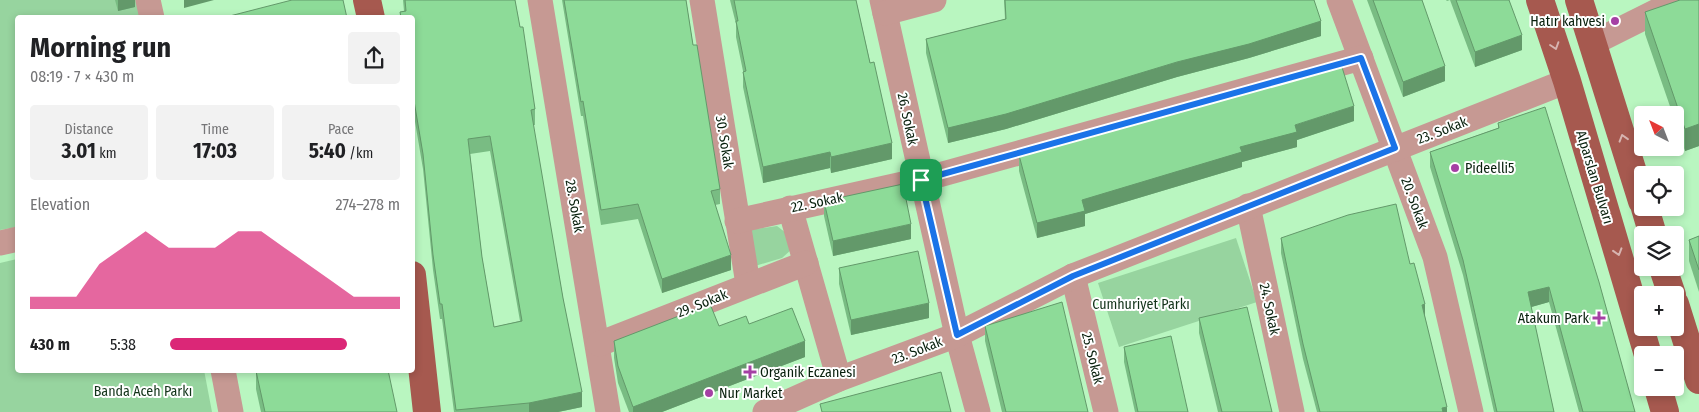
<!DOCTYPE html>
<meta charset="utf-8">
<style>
body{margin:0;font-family:"Fira Sans Condensed",sans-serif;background:#f2f2f2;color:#202124;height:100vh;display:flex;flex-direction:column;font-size:19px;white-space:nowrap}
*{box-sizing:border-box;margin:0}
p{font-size:16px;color:#757577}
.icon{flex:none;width:28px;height:28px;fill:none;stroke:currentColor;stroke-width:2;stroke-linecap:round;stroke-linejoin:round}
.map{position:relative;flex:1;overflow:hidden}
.side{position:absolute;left:15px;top:15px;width:400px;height:358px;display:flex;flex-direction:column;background:#fff;border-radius:5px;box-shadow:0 2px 8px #0003}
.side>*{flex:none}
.needle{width:32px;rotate:318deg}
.controls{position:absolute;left:1634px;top:106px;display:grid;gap:10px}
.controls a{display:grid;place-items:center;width:50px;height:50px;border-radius:5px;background:#fff;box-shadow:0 2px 8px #0003;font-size:25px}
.pin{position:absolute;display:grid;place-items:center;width:42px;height:42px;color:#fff;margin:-21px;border-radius:10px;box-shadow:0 2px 8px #0006}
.round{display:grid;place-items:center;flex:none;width:52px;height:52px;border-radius:5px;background:#f2f2f2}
.headline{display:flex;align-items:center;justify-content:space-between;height:85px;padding:0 15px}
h1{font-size:28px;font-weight:700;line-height:38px}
.metrics{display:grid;grid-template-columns:repeat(3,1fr);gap:8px;height:85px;padding:5px 15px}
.metrics div{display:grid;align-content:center;border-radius:5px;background:#f2f2f2;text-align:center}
.metrics b{font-size:21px;font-weight:700}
.metrics small{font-size:14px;font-weight:400}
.metrics p{font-size:14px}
.chart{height:140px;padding:10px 15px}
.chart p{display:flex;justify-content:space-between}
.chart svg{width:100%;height:90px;margin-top:5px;fill:#db2777;opacity:.7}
ul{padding:0 15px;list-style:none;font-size:16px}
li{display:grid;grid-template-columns:80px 60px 1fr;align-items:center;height:38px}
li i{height:12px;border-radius:6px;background:#db2777}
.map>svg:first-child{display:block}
</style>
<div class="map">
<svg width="1699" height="412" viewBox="0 0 1699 412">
<rect width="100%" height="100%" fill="#b9f6c0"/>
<!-- green -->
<g fill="#97d49f">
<path d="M0,0h139l4,17 -125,1 -1,209 -17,3z"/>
<path d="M777,226l13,10 2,13 -10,9 -27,8 -6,-36z"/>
<path d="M1236,238l21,64 -138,45 -21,-64z"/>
<path d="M17,259l1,111h186l8,42h-212v-149z"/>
</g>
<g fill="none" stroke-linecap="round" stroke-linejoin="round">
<!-- minor -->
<g stroke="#c69993" stroke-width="25">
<path d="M148,0l4,18"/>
<path d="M540,0l68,412"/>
<path d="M702,0l46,284"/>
<path d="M882,0l75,335 21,77"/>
<path d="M1339,0l96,257 36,155"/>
<path d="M885,13l49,-13"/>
<path d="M1593,43l86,-43"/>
<path d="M1248,206l44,206"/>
<path d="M790,208l49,171"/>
<path d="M737,221l184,-41 440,-122"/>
<path d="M0,243l18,-4"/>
<path d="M1073,276l33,136"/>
<path d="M599,344l207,-81"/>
<path d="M223,370l8,42"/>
<path d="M765,412l74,-33 118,-44 116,-59 494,-195"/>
</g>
<!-- major -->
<g stroke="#a6594f" stroke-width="28">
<path d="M367,0l4,18"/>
<path d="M1540,0l27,81 81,274"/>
<path d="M1579,0l63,201"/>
<path d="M1645,208l8,27"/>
<path d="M1663,268l9,27"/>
<path d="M412,275l15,137"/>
<path d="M1675,304l24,76"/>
<path d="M1658,388l7,24"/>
</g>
</g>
<!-- wall -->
<g fill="#79bc83" fill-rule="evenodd">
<path d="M115,0h20v7l-17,4z"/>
<path d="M403,0h112l20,109v16h-2l30,173 19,109 -24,5h-104l-12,-93h-2l-7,-49 -10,-101 -11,-65v-86h-12v-6l4,-1zM490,151l30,170 -26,6 -12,-70 -12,-103z"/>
<path d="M562,0h124l7,45 27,144v15l-5,1 16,65 -69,23 -24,-74 -37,6 -18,-109h-2z"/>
<path d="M730,0h126l36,159 -61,14 -1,-5 -67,15 -20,-96v-16l-7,-34v-13z"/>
<path d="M1004,0h310l7,36 -72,22 -72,19 -171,52 -58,14 -22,-90v-14l79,-20z"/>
<path d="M1367,0h55l23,81 -42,16z"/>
<path d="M1446,0h63l13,50 -47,17 -25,-67 -3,1z"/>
<path d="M1699,0v146l-14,5 -10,-29v-7h-2l-28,-81v-22z"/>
<path d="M1354,121l-57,19v7l-55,15v5l-157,47v12l-48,12 -18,-67v-16z"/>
<path d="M1498,123l137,289h-56l-30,-110 -18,5 23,105h-60l-31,-137 -33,-108v-15l68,-24z"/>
<path d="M824,201l87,38 -78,17 -9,-40z"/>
<path d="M1699,236v56l-10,-31v-21z"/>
<path d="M1281,238l129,26 15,53 22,95h-130l-14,-53 -22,-106z"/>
<path d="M839,268l90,50 -78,17 -12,-51z"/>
<path d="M1199,318l73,94h-54l-19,-79z"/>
<path d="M749,324l56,33 -143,55h-33l-11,-29 -4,-25v-17l105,-15z"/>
<path d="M985,326l103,86h-86l-17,-71z"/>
<path d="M1124,347l64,65h-53l-11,-50z"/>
<path d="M256,371l141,41h-136l-5,-23z"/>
</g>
<!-- shaded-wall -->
<g fill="#63996a">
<path d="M118,0h17v7l-17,4z"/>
<path d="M184,0h30l-30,8z"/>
<path d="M1321,21v15l-72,22 -72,19 -171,52 -58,14v-15z"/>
<path d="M1522,35v15l-47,17v-15z"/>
<path d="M1445,66v15l-42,16v-15z"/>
<path d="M1354,106v15l-57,19v7l-55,15v5l-157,47v12l-48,12v-15l45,-23 158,-53 55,-22z"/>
<path d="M1699,124v22l-14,5v-22z"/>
<path d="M892,143v16l-61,14v-16z"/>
<path d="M830,152v16l-67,15v-16z"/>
<path d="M911,224v15l-78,17v-15z"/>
<path d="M731,255v15l-69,23v-14z"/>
<path d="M1549,287v15l-21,6v-16z"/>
<path d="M929,303v15l-78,17v-15z"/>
<path d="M1425,304v15l-3,-14z"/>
<path d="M805,341v16l-143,55h-29v-5z"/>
<path d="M582,392v15l-24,5h-29v-9z"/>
<path d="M1447,407v5h-5v-4z"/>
</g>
<!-- building -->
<g fill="#8ddb98" stroke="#63996a" fill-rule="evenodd">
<path d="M292,0h51l4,18h-125z"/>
<path d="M405,0h110l5,27h3l12,82 -4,1 32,188 19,94 -53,11 -73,7 -14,-106h-2l-7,-49 -10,-101 -11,-65v-71h-11l-1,-6 6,-1zM490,136l32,185 -28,6 -12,-70 -14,-118z"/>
<path d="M564,0h122l7,45h4l23,144 -9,2 20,64 -69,24 -24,-75 -37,6 -18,-109 -2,1z"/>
<path d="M734,0h122l14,63 4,-1 18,81 -61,14 -1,-5 -67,15 -20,-95 3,-1 -10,-50h2z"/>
<path d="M1005,0h309l7,21 -72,23 -72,18 -171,52 -58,14 -22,-89 80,-20z"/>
<path d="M1373,0h49l23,66 -42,16z"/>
<path d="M1456,0h53l13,35 -47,17z"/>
<path d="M1680,0h19v124l-14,5 -40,-117z"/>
<path d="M1341,64l13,42 -59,19 2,7 -57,15 2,5 -160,48 3,11 -48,12 -18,-68 222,-61z"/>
<path d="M1545,107l54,175 36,130h-52l-34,-125 -21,5 26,120h-57l-34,-152 -33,-108 69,-24 -1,-5z"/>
<path d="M903,184l8,40 -78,17 -9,-40z"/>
<path d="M1396,204l14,60 4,-1 11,41 -3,1 25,102 -5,1 1,4h-123l-17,-68 -22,-106 67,-23z"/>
<path d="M1699,236v34l-10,-30z"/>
<path d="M918,251l11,52 -78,17 -12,-52z"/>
<path d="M1062,302l26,110h-82l-21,-86z"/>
<path d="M710,304l9,22 27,-10 3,8 43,-16 13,33 -172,66 -15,-41 -4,-25z"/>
<path d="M1247,307l25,105h-50l-23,-94z"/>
<path d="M1171,336l17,76h-50l-14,-65z"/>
<path d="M259,370h129l9,42h-132l-9,-41z"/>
<path d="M941,372l10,40h-129l-2,-8z"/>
</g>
<!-- one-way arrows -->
<defs><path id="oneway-chevron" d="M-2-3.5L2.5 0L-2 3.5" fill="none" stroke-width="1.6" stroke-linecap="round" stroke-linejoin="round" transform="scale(1.25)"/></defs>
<g stroke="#d7b4b0">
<use href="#oneway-chevron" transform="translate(1555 46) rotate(72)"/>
<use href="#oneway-chevron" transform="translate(1623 138) rotate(-107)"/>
<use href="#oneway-chevron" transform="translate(1618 252) rotate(73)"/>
</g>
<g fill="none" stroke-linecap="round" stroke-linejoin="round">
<!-- route casing -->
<g stroke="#fff" stroke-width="10">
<path id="route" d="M1361,58l34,90 -322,128 -116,59 -36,-155z"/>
</g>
<!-- route -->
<use href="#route" stroke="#1a73e8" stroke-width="6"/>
</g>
<!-- markers -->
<g fill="#a540a4" stroke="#fff" stroke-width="2">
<circle cx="1615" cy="21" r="5"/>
<circle cx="1455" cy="168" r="5"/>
<path d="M1596.5 310.5h5v5h5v5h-5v5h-5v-5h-5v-5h5z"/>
<path d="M747.5 364.5h5v5h5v5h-5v5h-5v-5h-5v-5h5z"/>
<circle cx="709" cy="393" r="5"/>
</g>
<g text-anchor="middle" stroke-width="4" stroke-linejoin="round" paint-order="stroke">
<!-- poi labels -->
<g font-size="14" fill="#071f0c" stroke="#fff" text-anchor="start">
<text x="1605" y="26" text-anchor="end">Hatır kahvesi</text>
<text x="1465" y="173">Pideelli5</text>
<text x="1589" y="323" text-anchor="end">Atakum Park</text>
<text x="760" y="377">Organik Eczanesi</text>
<text x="719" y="398">Nur Market</text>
</g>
<!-- street labels -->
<g font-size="14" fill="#071f0c" stroke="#fff">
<text transform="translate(908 119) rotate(78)" y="5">26. Sokak</text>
<text transform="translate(1442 130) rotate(-21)" y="5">23. Sokak</text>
<text transform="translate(725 142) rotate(81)" y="5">30. Sokak</text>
<text transform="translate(1595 177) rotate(73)" y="5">Alparslan Bulvarı</text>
<text transform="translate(817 202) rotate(-12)" y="5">22. Sokak</text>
<text transform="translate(1415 203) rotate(70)" y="5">20. Sokak</text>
<text transform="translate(575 206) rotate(80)" y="5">28. Sokak</text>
<text transform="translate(702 303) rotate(-22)" y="5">29. Sokak</text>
<text transform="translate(1270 309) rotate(78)" y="5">24. Sokak</text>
<text transform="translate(917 350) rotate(-21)" y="5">23. Sokak</text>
<text transform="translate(1093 358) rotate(76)" y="5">25. Sokak</text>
</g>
<!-- park labels -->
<g font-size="14" fill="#13341a" stroke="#fff">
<text x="1141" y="309">Cumhuriyet Parkı</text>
<text x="143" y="396">Banda Aceh Parkı</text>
</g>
</g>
</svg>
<div class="controls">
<a><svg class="needle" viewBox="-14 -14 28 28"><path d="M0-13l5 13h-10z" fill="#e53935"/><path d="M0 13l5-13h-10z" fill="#757577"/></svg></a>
<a><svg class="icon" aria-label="locate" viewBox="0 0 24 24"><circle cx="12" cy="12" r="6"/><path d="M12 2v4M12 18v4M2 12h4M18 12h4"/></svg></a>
<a><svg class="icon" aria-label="layers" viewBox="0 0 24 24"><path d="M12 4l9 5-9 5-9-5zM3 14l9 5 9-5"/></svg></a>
<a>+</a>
<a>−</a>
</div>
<div class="pin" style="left:921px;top:180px;background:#1e9e55"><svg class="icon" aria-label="arrive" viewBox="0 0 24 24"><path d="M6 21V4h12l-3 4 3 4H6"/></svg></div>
<section class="side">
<div class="headline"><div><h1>Morning run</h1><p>08:19 · 7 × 430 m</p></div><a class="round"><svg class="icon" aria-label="share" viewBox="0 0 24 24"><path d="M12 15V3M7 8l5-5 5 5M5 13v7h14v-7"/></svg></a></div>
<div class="metrics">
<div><p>Distance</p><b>3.01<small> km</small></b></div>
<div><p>Time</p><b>17:03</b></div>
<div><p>Pace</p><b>5:40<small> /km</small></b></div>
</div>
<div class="chart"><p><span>Elevation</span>274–278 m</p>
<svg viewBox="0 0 160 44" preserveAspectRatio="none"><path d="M0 44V38L10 38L20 38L30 22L40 14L50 6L60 14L70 14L80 14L90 6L100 6L110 14L120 22L130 30L140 38L150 38L160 38V44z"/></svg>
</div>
<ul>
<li><b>430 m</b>5:38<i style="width:77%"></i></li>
</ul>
</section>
</div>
